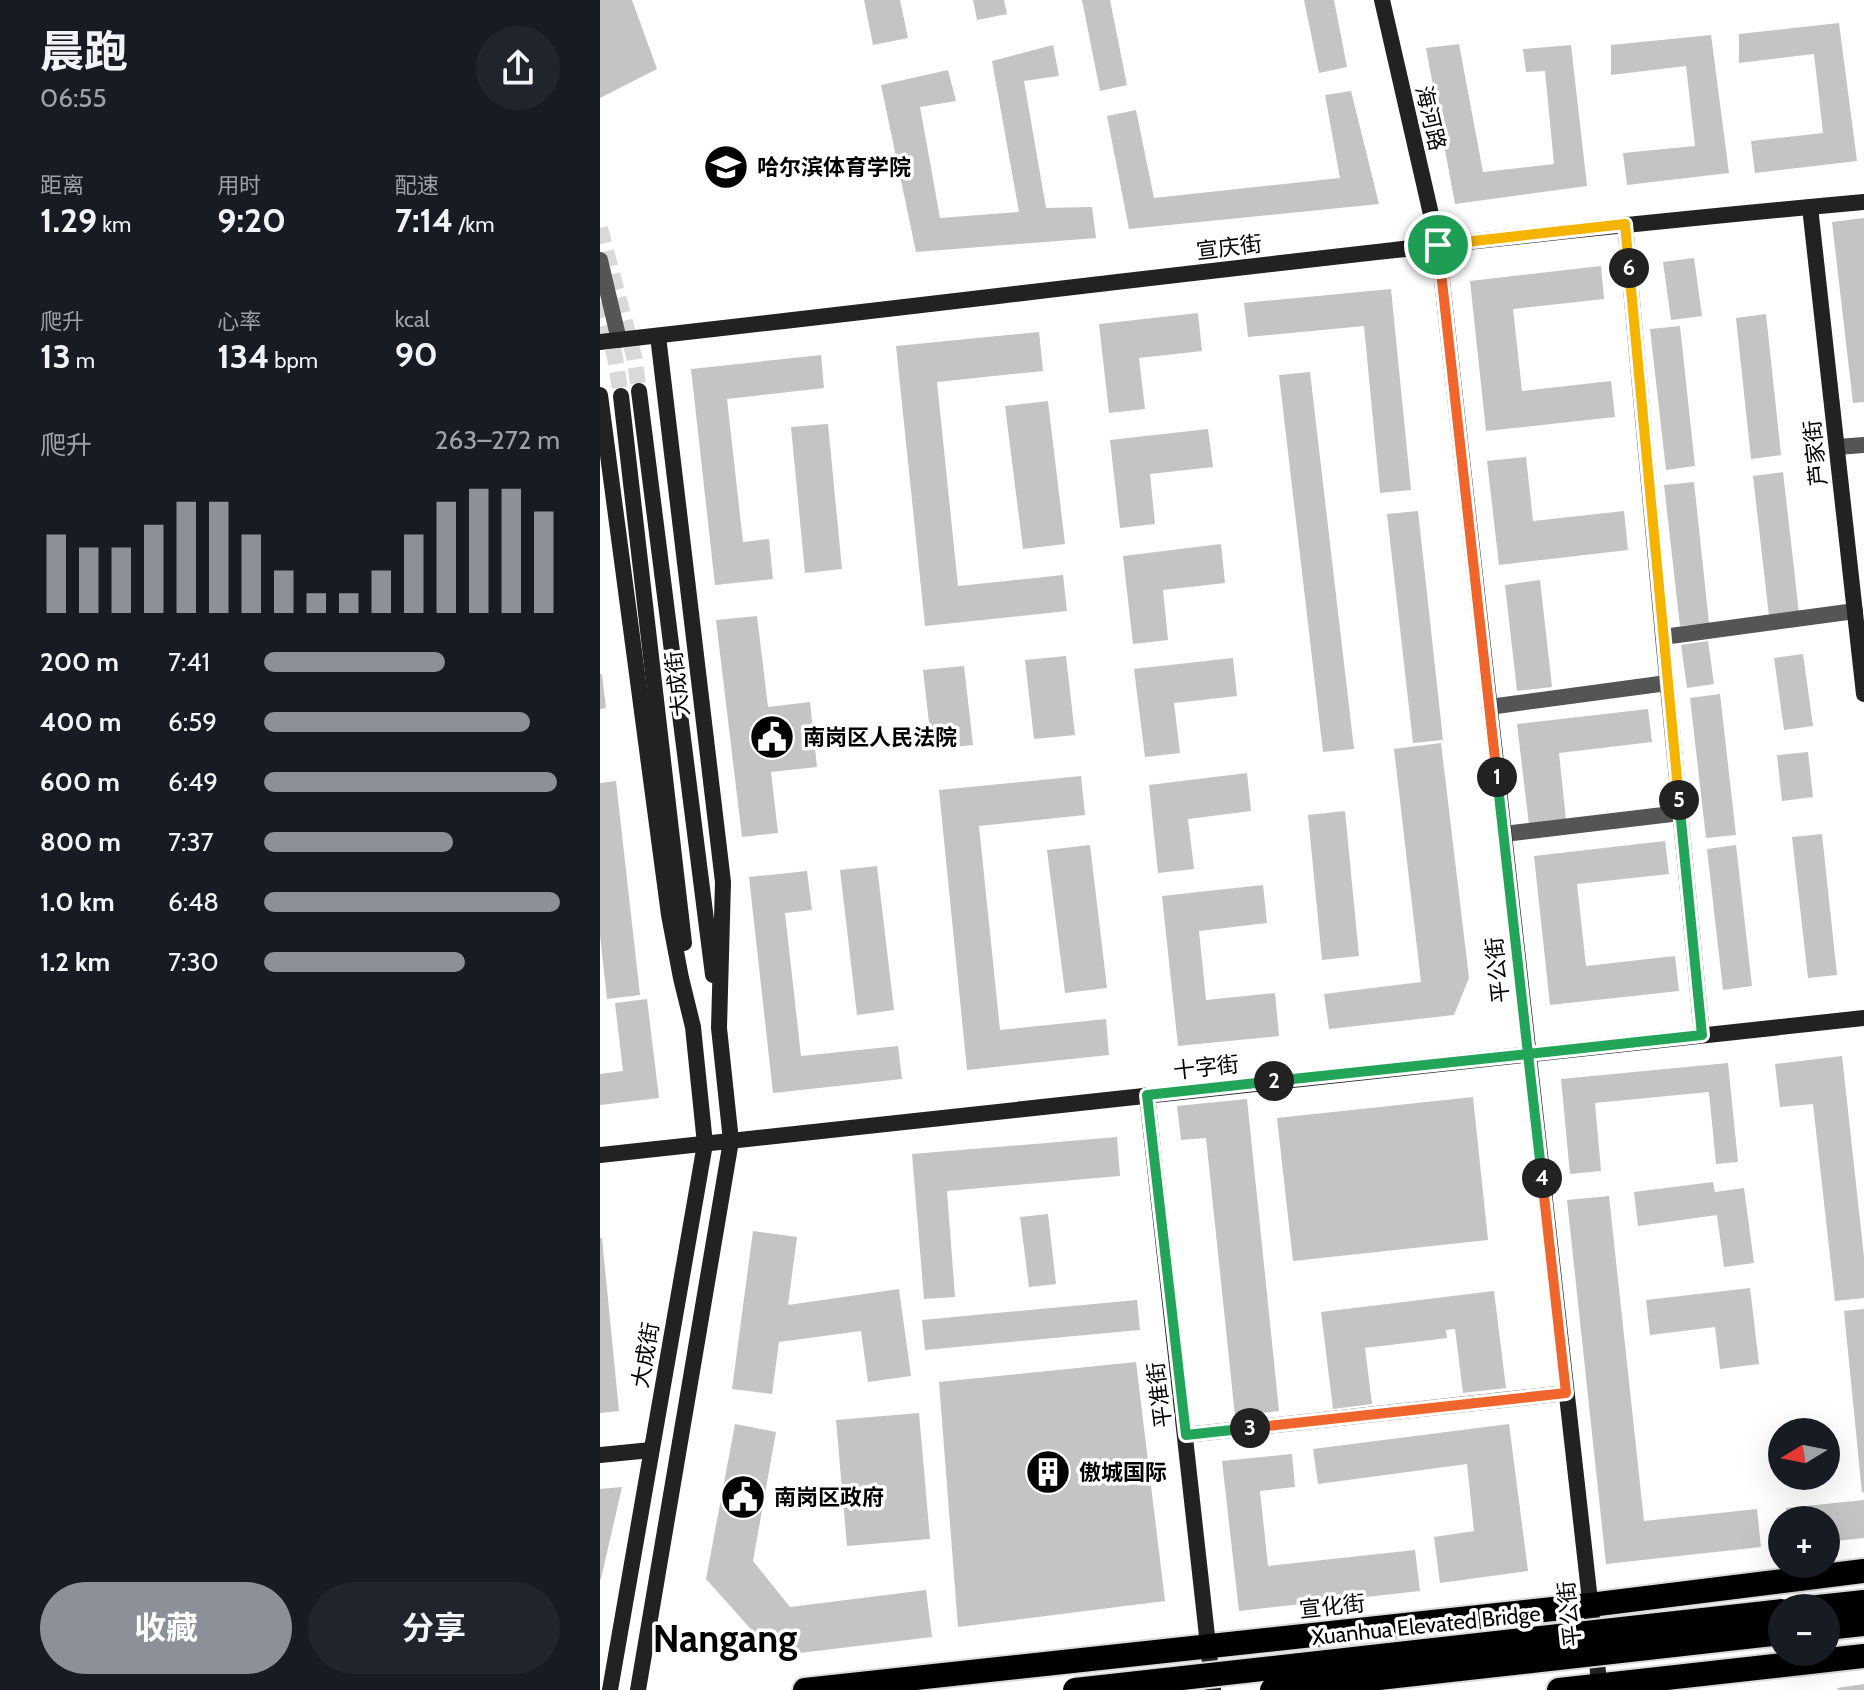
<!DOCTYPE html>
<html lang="zh">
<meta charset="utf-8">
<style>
body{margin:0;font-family:Cabin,"Noto Sans SC",sans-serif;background:#20242c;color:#f1f3f6;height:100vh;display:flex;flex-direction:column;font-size:30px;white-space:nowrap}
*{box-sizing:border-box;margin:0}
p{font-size:26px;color:#9ea1a6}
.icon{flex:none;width:44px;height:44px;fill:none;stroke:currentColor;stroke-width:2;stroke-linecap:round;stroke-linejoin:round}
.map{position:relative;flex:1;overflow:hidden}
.panel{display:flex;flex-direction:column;background:#171b24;width:600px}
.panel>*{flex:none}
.needle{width:52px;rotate:260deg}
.tools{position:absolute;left:1168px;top:1418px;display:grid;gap:16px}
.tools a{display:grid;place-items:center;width:72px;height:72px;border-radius:50%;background:#171b24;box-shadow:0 8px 32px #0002;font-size:40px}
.pin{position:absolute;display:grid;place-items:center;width:68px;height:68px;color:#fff;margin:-34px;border:4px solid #fff;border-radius:50%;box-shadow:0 2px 8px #0007}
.km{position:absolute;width:40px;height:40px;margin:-20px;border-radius:50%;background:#222;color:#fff;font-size:22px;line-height:40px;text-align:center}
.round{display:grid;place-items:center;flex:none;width:84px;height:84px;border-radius:42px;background:#20242c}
.head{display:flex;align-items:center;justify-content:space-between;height:136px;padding:0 40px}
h1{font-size:44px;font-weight:700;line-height:60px}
.stats{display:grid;grid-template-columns:repeat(3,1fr);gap:12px;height:136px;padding:8px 40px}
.stats div{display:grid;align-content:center}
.stats b{font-size:34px;font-weight:700}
.stats small{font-size:22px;font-weight:400}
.stats p{font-size:22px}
.chart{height:224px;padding:16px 40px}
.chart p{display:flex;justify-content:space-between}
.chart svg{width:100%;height:144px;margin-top:8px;stroke:#8c9099;stroke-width:6}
.action{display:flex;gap:16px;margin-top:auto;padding:16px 40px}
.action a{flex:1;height:92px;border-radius:48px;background:#8c9099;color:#fff;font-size:32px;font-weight:700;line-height:92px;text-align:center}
.action a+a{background:#20242c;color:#f1f3f6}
ul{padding:0 40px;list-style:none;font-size:26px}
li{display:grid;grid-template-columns:128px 96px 1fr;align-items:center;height:60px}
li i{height:20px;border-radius:10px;background:#8c9099}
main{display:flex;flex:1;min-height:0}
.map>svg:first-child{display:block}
</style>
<main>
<section class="panel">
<div class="head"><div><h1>晨跑</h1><p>06:55</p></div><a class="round"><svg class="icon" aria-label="share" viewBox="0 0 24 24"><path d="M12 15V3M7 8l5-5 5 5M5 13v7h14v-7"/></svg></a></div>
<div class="stats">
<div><p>距离</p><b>1.29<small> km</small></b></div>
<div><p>用时</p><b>9:20</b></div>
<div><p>配速</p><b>7:14<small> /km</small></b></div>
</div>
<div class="stats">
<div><p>爬升</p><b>13<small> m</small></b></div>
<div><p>心率</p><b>134<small> bpm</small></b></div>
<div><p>kcal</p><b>90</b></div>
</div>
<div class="chart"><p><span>爬升</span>263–272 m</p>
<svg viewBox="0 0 160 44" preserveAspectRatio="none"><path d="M5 44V20M15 44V24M25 44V24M35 44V17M45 44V10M55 44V10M65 44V20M75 44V31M85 44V38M95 44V38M105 44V31M115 44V20M125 44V10M135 44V6M145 44V6M155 44V13"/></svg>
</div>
<ul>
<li><b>200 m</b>7:41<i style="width:61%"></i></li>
<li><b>400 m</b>6:59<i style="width:90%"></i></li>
<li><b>600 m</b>6:49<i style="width:99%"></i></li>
<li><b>800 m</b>7:37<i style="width:64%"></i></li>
<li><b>1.0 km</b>6:48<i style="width:100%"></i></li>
<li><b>1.2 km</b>7:30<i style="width:68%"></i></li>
</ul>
<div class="action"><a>收藏</a><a>分享</a></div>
</section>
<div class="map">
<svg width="1264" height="1690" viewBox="0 0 1264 1690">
<rect width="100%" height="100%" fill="#fff"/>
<!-- building -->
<g fill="#c4c4c4">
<path d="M0,0h32l25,69 -57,29z"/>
<path d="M264,0h36l8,38 -35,7z"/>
<path d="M373,0h31l3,14 -30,6z"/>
<path d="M482,0h28l17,85 -27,6z"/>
<path d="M704,0h30l13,67 -28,6z"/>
<path d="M1239,23l18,138 -102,12 -4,-32 72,-8 -9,-79 -75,9v-29z"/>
<path d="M1111,35l18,138 -102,12 -4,-32 72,-7 -9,-80 -75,9v-30z"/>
<path d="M859,44l24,128 71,-8 -9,-93 -19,1 -3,-23 48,-4 16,141 -132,18 -29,-156z"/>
<path d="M453,45l6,31 -35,5 22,127 46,-1 4,31 -180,14 -35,-167 67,-15 8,31 -36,6 20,111 79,-6 -27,-151z"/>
<path d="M751,91l28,113 -250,25 -22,-113 29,-6 18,88 186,-20 -15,-83z"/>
<path d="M1264,218v184l-11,1 -21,-181z"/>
<path d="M1094,258l8,58 -31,4 -8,-58z"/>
<path d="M1001,266l3,33 -91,10 9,82 89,-10 4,36 -129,14 -16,-150z"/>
<path d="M791,289l20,201 -31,3 -16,-167 -116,11 -4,-34z"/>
<path d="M598,313l4,38 -63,7 6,51 -36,4 -10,-89z"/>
<path d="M1166,314l15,141 -30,4 -15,-141z"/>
<path d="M1080,326l15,140 -29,4 -16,-141z"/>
<path d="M439,332l4,39 -106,11 21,204 105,-11 4,36 -142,15 -29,-280z"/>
<path d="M221,355l3,33 -97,11 16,143 26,-3 4,40 -58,6 -24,-216z"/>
<path d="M710,372l44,377 -31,3 -44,-377z"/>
<path d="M448,401l17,143 -42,5 -18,-143z"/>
<path d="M228,424l14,145 -37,4 -14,-146z"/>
<path d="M608,429l5,38 -63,7 5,50 -35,4 -10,-88z"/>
<path d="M926,457l7,64 91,-10 4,39 -129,15 -12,-104z"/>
<path d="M1183,472l16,141 -30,3 -16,-140z"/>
<path d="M1094,482l15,141 -29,3 -16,-141z"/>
<path d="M818,511l25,229 -30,3 -26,-229z"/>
<path d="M621,544l4,39 -62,7 5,50 -35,4 -10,-88z"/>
<path d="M940,580l12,107 -35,4 -12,-106z"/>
<path d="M157,616l11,91 42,-5 7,65 -46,5 7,61 -36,4 -26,-217z"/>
<path d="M1108,641l6,43 -27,4 -6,-43z"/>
<path d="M1203,654l10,72 -29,4 -10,-72z"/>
<path d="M466,656l9,79 -41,4 -9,-79z"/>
<path d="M633,658l4,38 -63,7 6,50 -35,4 -11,-88z"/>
<path d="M364,666l9,79 -41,4 -9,-79z"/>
<path d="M0,674h2l4,34 -6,1z"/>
<path d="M1120,694l16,141 -30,3 -16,-140z"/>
<path d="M1048,709l4,33 -93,11 7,67 -37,5 -12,-101z"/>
<path d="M841,743l28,235 -15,37 -125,14 -5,-35 97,-12 -27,-233z"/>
<path d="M1208,752l5,45 -31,4 -5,-46z"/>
<path d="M647,773l4,38 -63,8 6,50 -36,4 -9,-88z"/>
<path d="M481,776l4,39 -106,11 21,204 106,-11 3,36 -142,15 -28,-280z"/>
<path d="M16,781l24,214 -33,4 -7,-64v-152z"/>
<path d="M745,811l14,145 -37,4 -14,-145z"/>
<path d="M1222,834l15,141 -29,3 -16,-141z"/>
<path d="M1065,841l4,33 -92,10 9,82 89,-10 4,35 -129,14 -16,-149z"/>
<path d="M490,845l17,143 -42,5 -18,-143z"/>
<path d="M1136,845l16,141 -29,4 -16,-141z"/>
<path d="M277,866l17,144 -37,5 -17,-145z"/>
<path d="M207,871l5,39 -27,3 16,143 97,-10 4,33 -129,14 -24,-216z"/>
<path d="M663,885l4,38 -68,8 7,69 69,-7 4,43 -101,10 -16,-150z"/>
<path d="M47,999l12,99 -59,7v-31l23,-3 -8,-68z"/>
<path d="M1242,1056l22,201v41l-29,3 -22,-197 -33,3 -5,-43z"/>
<path d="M1128,1063l10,99 -22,2 -7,-72 -114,11 6,68 -31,3 -9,-95z"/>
<path d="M873,1097l15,143 -195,21 -16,-143z"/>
<path d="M647,1099l32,312 -44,5 -29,-278 -25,2 -4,-34z"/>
<path d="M517,1137l3,39 -173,15 8,106 -31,2 -12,-145z"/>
<path d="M1113,1182l2,10 29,-4 10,75 -30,4 -7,-52 -79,11 -4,-34z"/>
<path d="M1009,1196l35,325 113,-12 4,38 -155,17 -39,-364z"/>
<path d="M448,1214l8,70 -27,3 -9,-70z"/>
<path d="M153,1231l44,6 -9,68 111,-16 12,87 -43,6 -7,-51 -82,11 -7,52 -40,-5z"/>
<path d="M0,1238h2l17,173 -19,2z"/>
<path d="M1150,1288l9,76 -39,5 -5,-42 -65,8 -4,-35z"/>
<path d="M894,1291l12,97 -43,5 -8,-64 -9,1 1,8 -82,10 7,56 -39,5 -12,-97z"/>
<path d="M537,1300l3,30 -215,20 -3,-30z"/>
<path d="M1264,1309v183l-2,1 -18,-182z"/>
<path d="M536,1362l29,239 -207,26 -19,-245z"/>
<path d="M319,1413l11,126 -83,7 -11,-126z"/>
<path d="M135,1424l41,8 -23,129 37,46 136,-17 6,47 -157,19 -69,-77z"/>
<path d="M909,1424l19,147 -88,12 -6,-46 40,-6 -7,-67 -149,20 -5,-35z"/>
<path d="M692,1454l3,33 -35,4 8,75 147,-16 5,41 -181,20 -17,-150z"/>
<path d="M22,1487l-21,92h-1v-90z"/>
<path d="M1264,1500v38l-38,4v-22h-39l-1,-12z"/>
<path d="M1264,1684v6h-26l-1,-2z"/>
</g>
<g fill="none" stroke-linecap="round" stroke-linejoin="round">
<!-- secondary-tunnel -->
<g stroke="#d9d9d9" stroke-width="16" stroke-dasharray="16 8" stroke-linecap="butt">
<path d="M0,228l34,128 5,35"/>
<path d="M0,302l15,55 6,39"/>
</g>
<!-- highway casing -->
<g stroke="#dbdbdb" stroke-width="28">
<g id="highway">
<path d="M1209,1608l55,-6"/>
<path d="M1226,1628l38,-4"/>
<path d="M205,1690l785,-85 274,-34"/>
<path d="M959,1690l305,-34"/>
</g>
</g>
<!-- street -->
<g stroke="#555" stroke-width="16">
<path d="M1025,224l38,413 39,398"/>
<path d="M0,260l19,80"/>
<path d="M1237,447l27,-2"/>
<path d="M1063,637l192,-26"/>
<path d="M889,707l178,-24"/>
<path d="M904,834l176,-21"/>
<path d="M586,1435l380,-42"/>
</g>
<!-- secondary -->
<g stroke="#222" stroke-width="16">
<path d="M782,0l56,245 162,1445"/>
<path d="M1210,207l54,487"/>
<path d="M0,342c421,-47 842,-102 1264,-140"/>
<path d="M39,391l74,584"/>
<path d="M0,395l69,520 12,63 12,49 12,117 -95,546"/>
<path d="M21,396l63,547"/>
<path d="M547,1095l66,595"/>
<path d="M0,1155l1264,-137"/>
<path d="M0,1455l51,-5"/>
<path d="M38,1690l93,-549 -12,-113 4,-146 -65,-546"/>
</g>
<!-- highway -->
<use href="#highway" stroke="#000" stroke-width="24"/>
<!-- highway-bridge casing -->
<g stroke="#dbdbdb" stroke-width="28" stroke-linecap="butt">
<g id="highway-bridge">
<path d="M475,1690l707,-79"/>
<path d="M672,1690l510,-57"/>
</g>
</g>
<!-- highway-bridge -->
<use href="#highway-bridge" stroke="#000" stroke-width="24"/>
</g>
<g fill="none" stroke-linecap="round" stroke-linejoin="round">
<!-- split-1 casing -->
<g stroke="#fff" stroke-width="16">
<path id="split-1" d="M838,245l59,532"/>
</g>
<!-- split-2 casing -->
<g stroke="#fff" stroke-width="16">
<path id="split-2" d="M674,1081l254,-27 -31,-277"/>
</g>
<!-- split-3 casing -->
<g stroke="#fff" stroke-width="16">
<path id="split-3" d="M650,1428l-64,7 -39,-340 127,-14"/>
</g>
<!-- split-4 casing -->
<g stroke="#fff" stroke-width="16">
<path id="split-4" d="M650,1428l316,-35 -24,-215"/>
</g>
<!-- split-5 casing -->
<g stroke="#fff" stroke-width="16">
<path id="split-5" d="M942,1178l-14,-124 174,-19 -23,-235"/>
</g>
<!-- split-6 casing -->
<g stroke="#fff" stroke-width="16">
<path id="split-6" d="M1029,268l50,532"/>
</g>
<!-- split-7 casing -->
<g stroke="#fff" stroke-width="16">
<path id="split-7" d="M838,245l187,-21 4,44"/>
</g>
<!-- split-1 -->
<use href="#split-1" stroke="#f0652b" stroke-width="10"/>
<!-- split-2 -->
<use href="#split-2" stroke="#22a559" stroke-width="10"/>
<!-- split-3 -->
<use href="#split-3" stroke="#22a559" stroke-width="10"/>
<!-- split-4 -->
<use href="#split-4" stroke="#f0652b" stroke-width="10"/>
<!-- split-5 -->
<use href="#split-5" stroke="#22a559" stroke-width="10"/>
<!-- split-6 -->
<use href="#split-6" stroke="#f5b400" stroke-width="10"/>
<!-- split-7 -->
<use href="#split-7" stroke="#f5b400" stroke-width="10"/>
</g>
<!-- icons -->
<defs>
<g id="university-disc" transform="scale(2.3)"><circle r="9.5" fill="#000" stroke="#fff"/><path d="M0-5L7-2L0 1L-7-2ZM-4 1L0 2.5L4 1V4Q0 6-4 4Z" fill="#fff"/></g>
<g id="civic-disc" transform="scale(2.3)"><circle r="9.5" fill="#000" stroke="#fff"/><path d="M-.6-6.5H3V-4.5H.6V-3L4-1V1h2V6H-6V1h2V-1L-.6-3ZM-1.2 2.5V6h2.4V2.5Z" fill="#fff"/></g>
<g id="building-disc" transform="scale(2.3)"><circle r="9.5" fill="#000" stroke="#fff"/><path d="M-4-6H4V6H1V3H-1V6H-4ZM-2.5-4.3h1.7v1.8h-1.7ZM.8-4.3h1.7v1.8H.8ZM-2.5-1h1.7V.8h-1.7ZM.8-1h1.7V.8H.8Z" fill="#fff"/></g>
</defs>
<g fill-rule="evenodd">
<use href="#university-disc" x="126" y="167"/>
<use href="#civic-disc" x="172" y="737"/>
<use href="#building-disc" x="448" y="1472"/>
<use href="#civic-disc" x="143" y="1497"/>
</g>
<g text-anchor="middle" stroke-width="7" stroke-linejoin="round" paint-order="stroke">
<!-- street labels -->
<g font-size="22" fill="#000" stroke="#fff">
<text transform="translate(831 118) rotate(77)" y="8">海河路</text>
<text transform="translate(629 247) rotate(-7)" y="8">宣庆街</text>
<text transform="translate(1215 453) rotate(-96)" y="8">芦家街</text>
<text transform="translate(77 684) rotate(-97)" y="8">大成街</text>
<text transform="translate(897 970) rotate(-96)" y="8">平公街</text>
<text transform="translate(606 1067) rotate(-6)" y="8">十字街</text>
<text transform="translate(45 1355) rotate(-80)" y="8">大成街</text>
<text transform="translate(559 1395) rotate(-97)" y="8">平准街</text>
<text transform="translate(732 1606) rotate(-6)" y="8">宣化街</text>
<text transform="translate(969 1614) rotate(-96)" y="8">平公街</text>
<text transform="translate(826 1625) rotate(-6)" y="8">Xuanhua Elevated Bridge</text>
</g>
<!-- poi labels -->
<g font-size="22" font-weight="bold" fill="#000" stroke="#fff" text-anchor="start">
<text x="157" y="175">哈尔滨体育学院</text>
<text x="203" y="745">南岗区人民法院</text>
<text x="479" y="1480">傲城国际</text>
<text x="174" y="1505">南岗区政府</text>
</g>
<!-- town labels -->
<g font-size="38" font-weight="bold" fill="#000" stroke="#fff">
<text x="125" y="1652">Nangang</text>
</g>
</g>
</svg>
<div class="tools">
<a><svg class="needle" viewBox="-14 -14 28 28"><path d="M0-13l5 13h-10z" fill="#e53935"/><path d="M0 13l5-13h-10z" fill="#9ea1a6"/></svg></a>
<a>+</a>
<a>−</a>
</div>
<div class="pin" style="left:838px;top:245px;background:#1e9e55"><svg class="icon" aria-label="arrive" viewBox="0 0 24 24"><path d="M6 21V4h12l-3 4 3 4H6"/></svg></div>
<b class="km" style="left:897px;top:777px">1</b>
<b class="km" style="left:674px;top:1081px">2</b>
<b class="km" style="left:650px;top:1428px">3</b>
<b class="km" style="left:942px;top:1178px">4</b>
<b class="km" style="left:1079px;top:800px">5</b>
<b class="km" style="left:1029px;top:268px">6</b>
</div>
</main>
